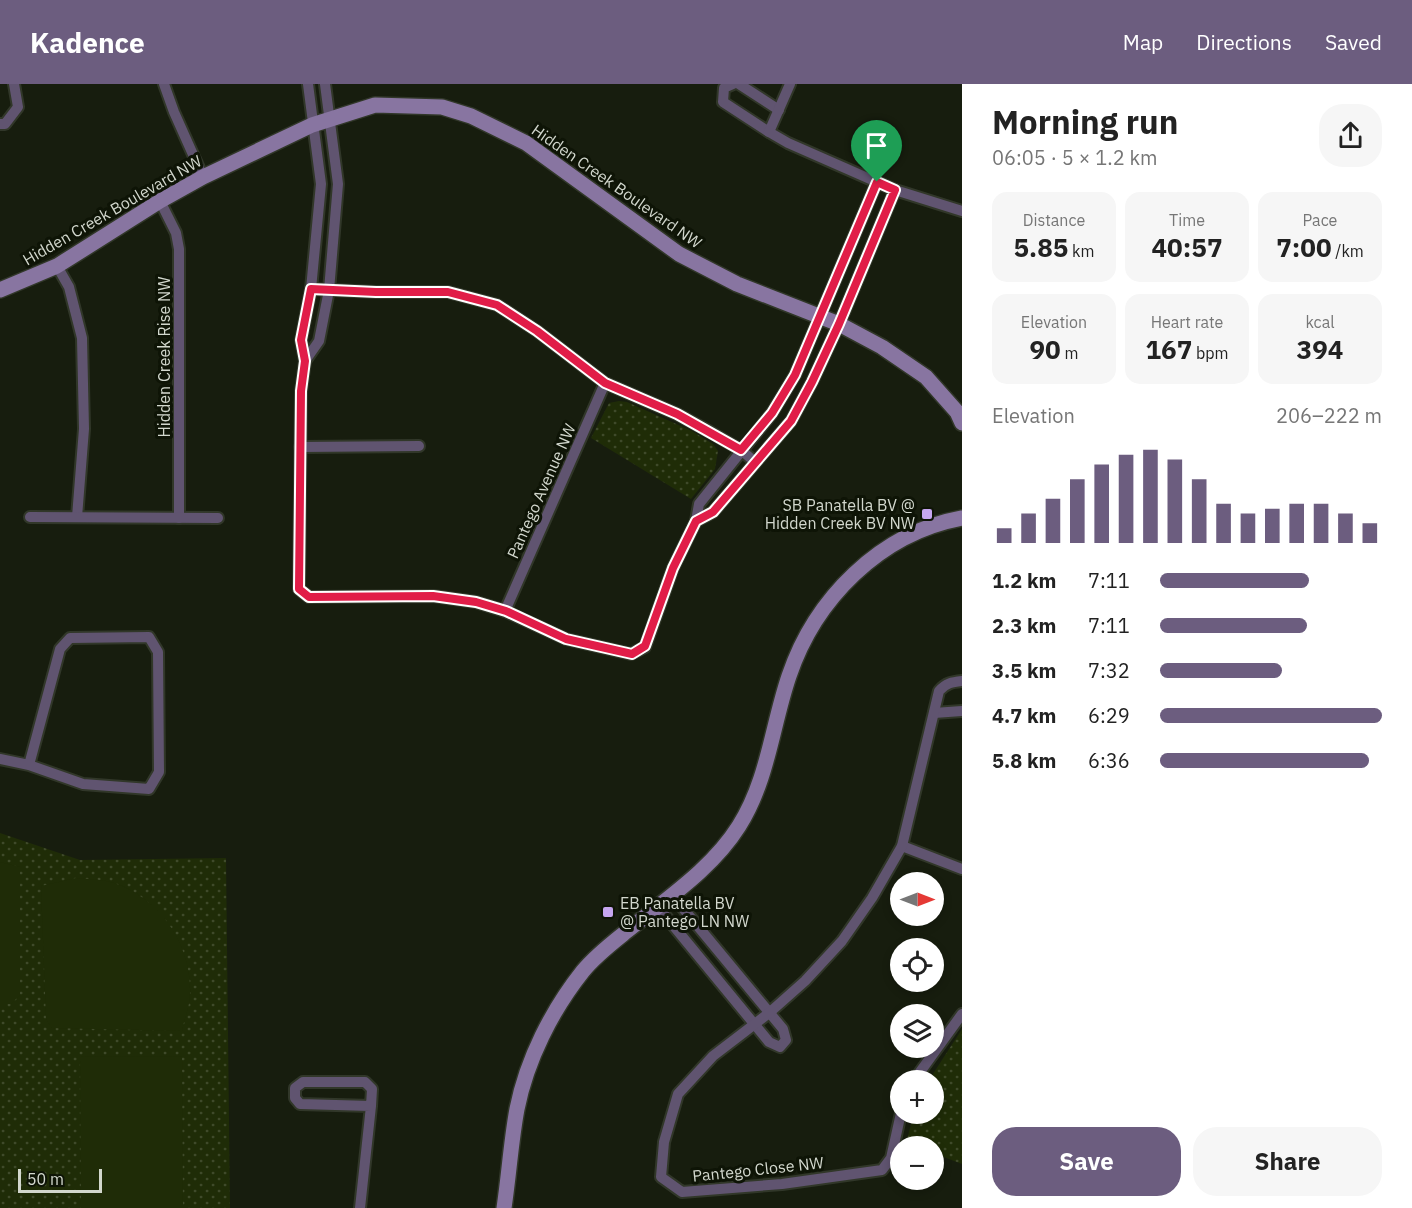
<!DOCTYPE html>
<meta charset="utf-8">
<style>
body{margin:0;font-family:"IBM Plex Sans",sans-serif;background:#f6f6f6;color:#222;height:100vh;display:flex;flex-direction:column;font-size:22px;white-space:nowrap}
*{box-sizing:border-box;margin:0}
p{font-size:20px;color:#767676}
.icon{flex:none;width:33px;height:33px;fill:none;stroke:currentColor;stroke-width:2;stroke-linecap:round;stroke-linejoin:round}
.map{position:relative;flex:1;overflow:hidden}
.details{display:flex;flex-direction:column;background:#fff;width:450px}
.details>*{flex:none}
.needle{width:39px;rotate:90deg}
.controls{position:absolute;left:890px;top:788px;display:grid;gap:12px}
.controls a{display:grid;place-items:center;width:54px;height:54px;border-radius:50%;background:#fff;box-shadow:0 3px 9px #0003;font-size:30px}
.scale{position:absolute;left:18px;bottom:15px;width:84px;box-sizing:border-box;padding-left:6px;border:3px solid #d2d7cd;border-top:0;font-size:16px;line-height:21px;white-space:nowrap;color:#d2d7cd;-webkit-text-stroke:4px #0e1406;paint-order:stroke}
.pin{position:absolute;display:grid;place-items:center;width:51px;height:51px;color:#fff;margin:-62px -26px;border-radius:50% 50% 50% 0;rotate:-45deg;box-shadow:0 0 6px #0007}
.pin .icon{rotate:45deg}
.round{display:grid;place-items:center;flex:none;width:63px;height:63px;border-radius:24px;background:#f6f6f6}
.overview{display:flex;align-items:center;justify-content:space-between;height:102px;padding:0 30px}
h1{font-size:33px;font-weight:700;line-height:45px}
.metrics{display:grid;grid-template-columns:repeat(3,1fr);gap:9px;height:102px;padding:6px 30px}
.metrics div{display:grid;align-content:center;border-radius:15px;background:#f6f6f6;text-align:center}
.metrics b{font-size:26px;font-weight:700}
.metrics small{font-size:16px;font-weight:400}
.metrics p{font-size:16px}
.chart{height:168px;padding:12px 30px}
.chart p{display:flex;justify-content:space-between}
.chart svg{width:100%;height:108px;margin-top:6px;stroke:#6c5d7f;stroke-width:6}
.cta{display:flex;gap:12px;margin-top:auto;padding:12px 30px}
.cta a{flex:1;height:69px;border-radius:24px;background:#6c5d7f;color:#fff;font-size:24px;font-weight:700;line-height:69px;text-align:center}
.cta a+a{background:#f6f6f6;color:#222}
ul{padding:0 30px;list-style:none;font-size:20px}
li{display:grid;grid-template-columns:96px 72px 1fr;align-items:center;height:45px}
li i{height:15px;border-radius:8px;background:#6c5d7f}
header{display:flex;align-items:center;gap:36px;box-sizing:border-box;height:84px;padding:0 30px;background:#6c5d7f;color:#fff}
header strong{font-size:28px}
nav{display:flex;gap:33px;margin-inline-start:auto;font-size:21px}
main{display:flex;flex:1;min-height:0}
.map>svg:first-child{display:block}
</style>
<header>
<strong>Kadence</strong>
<nav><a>Map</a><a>Directions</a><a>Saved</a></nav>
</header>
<main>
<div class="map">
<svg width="962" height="1124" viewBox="0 0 962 1124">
<defs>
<pattern id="grass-dots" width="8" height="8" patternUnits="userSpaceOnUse" patternTransform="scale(1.5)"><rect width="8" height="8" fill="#1f2c07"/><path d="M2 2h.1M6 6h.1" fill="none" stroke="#3f4a2a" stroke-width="1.8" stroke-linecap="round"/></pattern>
</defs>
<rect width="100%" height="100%" fill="#171d0e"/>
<!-- grass -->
<g fill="url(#grass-dots)">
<path d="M619,317l8,1 65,29 21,13 5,7 -3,18 -24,30 -100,-61 18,-35z"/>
<path d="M0,749l80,27 146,-2 4,350h-230z"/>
<path d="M962,945v135l-29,-11v-7h-20l-7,-3 8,-30h19v-33h-4z"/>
</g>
<!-- pitch -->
<g fill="#1f2c07">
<path d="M0,778l20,5v128l-9,9h-11z"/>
<path d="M76,794c12,1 26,1 38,5 46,15 78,62 76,111 0,12 -6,25 -8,37l-130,-3 -6,-9 -5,-133z"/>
<path d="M182,972l1,152h-102l-1,-151z"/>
</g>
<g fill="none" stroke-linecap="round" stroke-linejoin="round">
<!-- street casing -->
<g stroke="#313729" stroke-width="14">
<g id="street">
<path d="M164,0l10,28 29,65"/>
<path d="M308,0l13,100 -10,105 -10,51 4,21 -4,30 -2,198 10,8 124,-1 43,6 29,9 61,28 65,15 14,-7 28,-79 23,-47 3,-17 73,-91 23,-38 82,-193"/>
<path d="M733,0l-9,4 -1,14 46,30"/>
<path d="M739,0l40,26"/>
<path d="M790,0l-21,48 19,11 107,47 67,21"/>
<path d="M0,40h5l13,-17 -4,-23"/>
<path d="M160,117l16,32 3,16v269"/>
<path d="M57,182l12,21 13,51 2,91 -7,88"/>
<path d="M311,205l65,3h72l49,13 40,26 68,52 72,31 33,18 31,18 14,12"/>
<path d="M305,277l14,-20 10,-51 9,-106 -13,-100"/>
<path d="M300,363l119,-1"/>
<path d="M30,433l188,1"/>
<path d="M696,437l17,-9 78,-91 21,-39 27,-58 56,-134"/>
<path d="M505,527l100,-228"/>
<path d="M934,629l28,-2"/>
<path d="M0,675l29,6 54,19 66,5 10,-17 -1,-120 -9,-15 -79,1 -10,11 -31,116"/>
<path d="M902,762l60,23"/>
<path d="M658,823l111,135 11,5 6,-7 -3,-11 -111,-134"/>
<path d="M916,996l4,-8 42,-58"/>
<path d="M901,1029l-10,45 -9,12 -100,14 -100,8 -21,-15 3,-35 14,-48 35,-38 56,-43 36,-32 37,-40 30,-43 30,-52 37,-155c7,-8 13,-9 23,-10"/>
<path d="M360,1124l11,-102 1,-17 -7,-7h-62l-8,6v10l5,6 71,2"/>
</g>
</g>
<!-- secondary casing -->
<g stroke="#313729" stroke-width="18">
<g id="secondary">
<path d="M0,206l57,-24 103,-65 43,-24 109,-52 63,-20 67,2 29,9 55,27 153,111 58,30 102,40 43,23 44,30 31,35 5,11"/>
<path d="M504,1124c5,-33 7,-67 13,-99 10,-50 35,-99 66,-138 12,-15 29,-28 44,-40 39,-32 85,-62 112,-105 29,-46 33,-100 50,-150 26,-77 91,-143 173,-158"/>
</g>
</g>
<!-- street -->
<use href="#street" stroke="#605470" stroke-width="10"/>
<!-- secondary -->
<use href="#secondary" stroke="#8875a1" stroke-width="15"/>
</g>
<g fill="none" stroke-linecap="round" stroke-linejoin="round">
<!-- route casing -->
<g stroke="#fff" stroke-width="12">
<path id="route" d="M877,98l18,8 -56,134 -27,58 -21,39 -78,91 -17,9 -23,47 -28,78 -13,8 -66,-15 -60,-28 -30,-9 -43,-6 -124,1 -10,-8 2,-198 4,-30 -4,-21 10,-51 65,3h72l49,13 40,26 68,52 72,31 64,36 31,-37 23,-38z"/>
</g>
<!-- route -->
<use href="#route" stroke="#e11d48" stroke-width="8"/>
</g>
<!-- markers -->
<g fill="#c6a6f0" stroke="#0e1406" stroke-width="2">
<rect x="921" y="424" width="12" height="12" rx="3"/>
<rect x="602" y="822" width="12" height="12" rx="3"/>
</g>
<g text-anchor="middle" stroke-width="6" stroke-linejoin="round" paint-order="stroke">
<!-- street labels -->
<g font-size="16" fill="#d2d7cd" stroke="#0e1406">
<text transform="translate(617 102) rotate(35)" y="6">Hidden Creek Boulevard NW</text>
<text transform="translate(112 126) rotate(-30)" y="6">Hidden Creek Boulevard NW</text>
<text transform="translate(164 273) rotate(-90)" y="6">Hidden Creek Rise NW</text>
<text transform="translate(541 407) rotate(-66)" y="6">Pantego Avenue NW</text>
<text transform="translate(758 1085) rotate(-6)" y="6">Pantego Close NW</text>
</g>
<!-- poi labels -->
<g font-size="16" fill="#d2d7cd" stroke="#0e1406" text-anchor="end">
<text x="915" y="427">SB Panatella BV @<tspan x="915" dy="18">Hidden Creek BV NW</tspan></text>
<text x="620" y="825" text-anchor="start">EB Panatella BV<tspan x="620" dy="18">@ Pantego LN NW</tspan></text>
</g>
</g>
</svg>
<div class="controls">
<a><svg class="needle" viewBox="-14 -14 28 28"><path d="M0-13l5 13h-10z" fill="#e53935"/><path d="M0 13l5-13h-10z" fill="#767676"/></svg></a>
<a><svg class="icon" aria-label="locate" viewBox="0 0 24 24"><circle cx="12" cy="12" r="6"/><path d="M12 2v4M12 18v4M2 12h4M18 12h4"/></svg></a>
<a><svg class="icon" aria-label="layers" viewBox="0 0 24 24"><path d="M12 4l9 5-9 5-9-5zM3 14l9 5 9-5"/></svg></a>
<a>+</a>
<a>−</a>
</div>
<div class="scale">50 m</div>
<div class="pin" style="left:877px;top:98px;background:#1e9e55"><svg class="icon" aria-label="arrive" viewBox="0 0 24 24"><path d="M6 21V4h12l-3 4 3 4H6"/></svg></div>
</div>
<section class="details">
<div class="overview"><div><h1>Morning run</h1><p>06:05 · 5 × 1.2 km</p></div><a class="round"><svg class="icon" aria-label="share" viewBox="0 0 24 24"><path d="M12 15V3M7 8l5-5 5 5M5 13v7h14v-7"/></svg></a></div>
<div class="metrics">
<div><p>Distance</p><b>5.85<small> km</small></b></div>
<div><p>Time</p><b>40:57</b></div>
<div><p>Pace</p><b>7:00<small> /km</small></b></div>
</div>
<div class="metrics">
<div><p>Elevation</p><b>90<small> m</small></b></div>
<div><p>Heart rate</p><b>167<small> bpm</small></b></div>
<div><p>kcal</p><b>394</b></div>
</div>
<div class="chart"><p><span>Elevation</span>206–222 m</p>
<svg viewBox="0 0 160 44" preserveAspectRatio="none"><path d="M5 44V38M15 44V32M25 44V26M35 44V18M45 44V12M55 44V8M65 44V6M75 44V10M85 44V18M95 44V28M105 44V32M115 44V30M125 44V28M135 44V28M145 44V32M155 44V36"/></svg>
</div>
<ul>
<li><b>1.2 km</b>7:11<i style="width:67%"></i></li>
<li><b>2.3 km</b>7:11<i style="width:66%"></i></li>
<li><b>3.5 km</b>7:32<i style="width:55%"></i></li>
<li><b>4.7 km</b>6:29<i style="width:100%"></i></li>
<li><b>5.8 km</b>6:36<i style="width:94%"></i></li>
</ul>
<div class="cta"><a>Save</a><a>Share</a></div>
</section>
</main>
